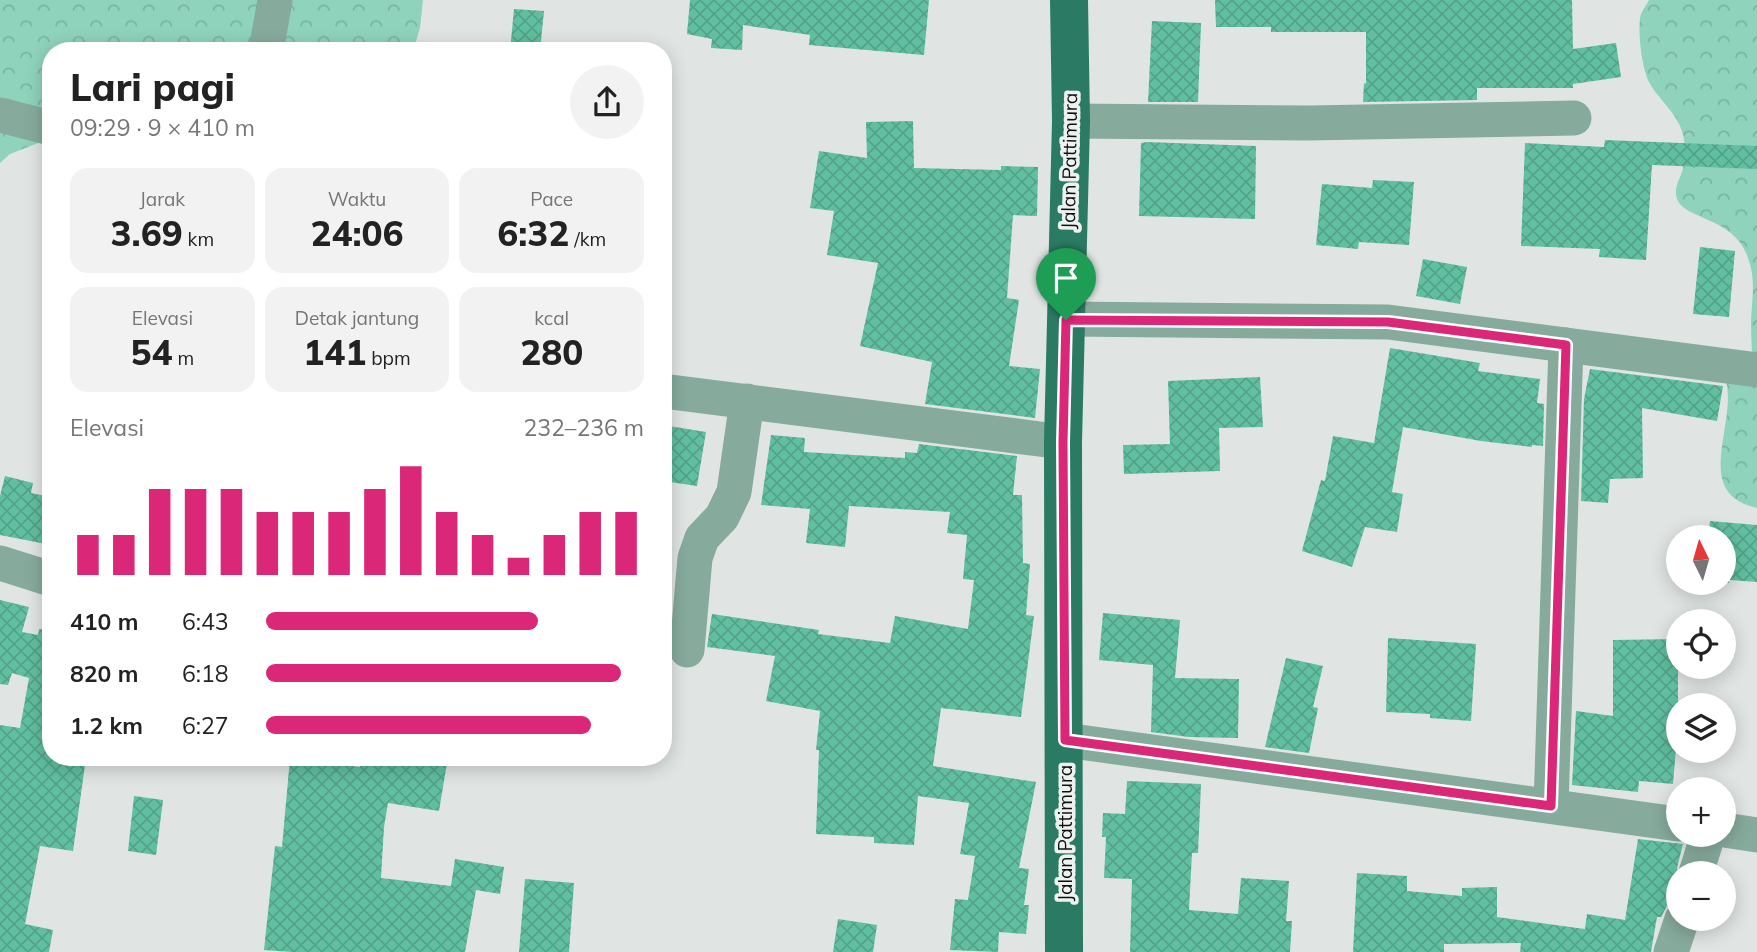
<!DOCTYPE html>
<html lang="id">
<meta charset="utf-8">
<style>
body{margin:0;font-family:Mulish,sans-serif;background:#f2f2f2;color:#222;height:100vh;display:flex;flex-direction:column;font-size:26px;white-space:nowrap}
*{box-sizing:border-box;margin:0}
p{font-size:23px;color:#767676}
.icon{flex:none;width:38px;height:38px;fill:none;stroke:currentColor;stroke-width:2;stroke-linecap:round;stroke-linejoin:round}
.map{position:relative;flex:1;overflow:hidden}
.side{position:absolute;left:42px;top:42px;width:630px;height:724px;display:flex;flex-direction:column;background:#fff;border-radius:28px;box-shadow:0 4px 18px #0003}
.side>*{flex:none}
.needle{width:46px;rotate:355deg}
.tools{position:absolute;left:1666px;top:525px;display:grid;gap:14px}
.tools a{display:grid;place-items:center;width:70px;height:70px;border-radius:50%;background:#fff;box-shadow:0 4px 18px #0003;font-size:35px}
.pin{position:absolute;display:grid;place-items:center;width:60px;height:60px;color:#fff;margin:-72px -30px;border-radius:50% 50% 50% 0;rotate:-45deg;box-shadow:0 0 7px #0007}
.pin .icon{rotate:45deg}
.round{display:grid;place-items:center;flex:none;width:74px;height:74px;border-radius:37px;background:#f2f2f2}
.summary{display:flex;align-items:center;justify-content:space-between;height:119px;padding:0 28px}
h1{font-size:38px;font-weight:800;line-height:52px}
.figures{display:grid;grid-template-columns:repeat(3,1fr);gap:10px;height:119px;padding:7px 28px}
.figures div{display:grid;align-content:center;border-radius:18px;background:#f2f2f2;text-align:center}
.figures b{font-size:35px;font-weight:800}
.figures small{font-size:19px;font-weight:400}
.figures p{font-size:19px}
.chart{height:196px;padding:14px 28px}
.chart p{display:flex;justify-content:space-between}
.chart svg{width:100%;height:126px;margin-top:7px;stroke:#db2777;stroke-width:6}
ul{padding:0 28px;list-style:none;font-size:23px}
li{display:grid;grid-template-columns:112px 84px 1fr;align-items:center;height:52px}
li i{height:18px;border-radius:9px;background:#db2777}
.map>svg:first-child{display:block}
</style>
<div class="map">
<svg width="1757" height="952" viewBox="0 0 1757 952">
<defs>
<pattern id="forest-crowns" width="20" height="18" patternUnits="userSpaceOnUse" patternTransform="scale(1.75)"><rect width="20" height="18" fill="#8fd3bc"/><path d="M2 6a3 3 0 1 1 6 0M12 15a3 3 0 1 1 6 0" fill="none" stroke="#7ab4a0"/></pattern>
<pattern id="building-cross-hatch" width="8" height="8" patternUnits="userSpaceOnUse" patternTransform="scale(1.75)"><rect width="8" height="8" fill="#61bfa1"/><path d="M0 0l8 8M0 8l8-8" fill="none" stroke="#53a389"/></pattern>
</defs>
<rect width="100%" height="100%" fill="#e0e5e3"/>
<!-- forest -->
<g fill="url(#forest-crowns)">
<path d="M0,0h423l-3,28 -7,23h-362v87l-41,16 -10,9z"/>
<path d="M1649,0h108v508c-68,-15 -17,-86 -32,-131l28,-8c-1,-16 -2,-32 -2,-48 1,-22 5,-42 -3,-63 -13,-41 -63,-38 -71,-59 -4,-12 4,-21 6,-31 2,-12 3,-26 -1,-37 -6,-19 -24,-32 -33,-49 -7,-14 -11,-47 -9,-63 0,-6 6,-13 9,-19z"/>
</g>
<!-- building -->
<g fill="url(#building-cross-hatch)">
<path d="M690,0h239l-5,55 -115,-10 1,-10 -67,-10 -1,25 -31,-2 1,-9 -25,-5z"/>
<path d="M1215,0h357l1,49 43,-6 5,34 -48,7v4h-96v12l-114,2 1,-19 2,1v-52h-95v-5h-55z"/>
<path d="M514,9l30,2 -4,40h-30z"/>
<path d="M1152,21l49,2 -3,79h-50z"/>
<path d="M913,121l1,47 87,2v-4l37,1 -1,49 -24,-1 -6,83 12,2 -10,66 31,3 -5,49 -110,-14 7,-42 -72,-16 18,-83 -51,-8 7,-44 -24,-3 9,-57 48,7 -1,-36z"/>
<path d="M1605,140l152,6v23l-105,-4 -6,95 -47,-3 1,-8 -79,-3 4,-103 79,4z"/>
<path d="M1147,142l109,4 -1,73 -116,-3 2,-73z"/>
<path d="M1373,180l41,2 -5,63 -50,-3 -1,7 -42,-4 6,-61 50,4z"/>
<path d="M1700,247l35,4 -6,66 -36,-3z"/>
<path d="M1423,259l44,8 -7,37 -44,-8z"/>
<path d="M1390,348l90,15 -2,8 62,8 -3,24 7,1 -1,42 -11,-1v2l-51,-6 -78,-14 -11,65 11,2 -6,38 -32,-5 -13,40 -50,-16 19,-71 4,1 8,-45 41,7z"/>
<path d="M1590,369l133,17 -6,35 -75,-13 1,70 -33,1 -2,24 -27,-2 3,-102z"/>
<path d="M1260,377l3,50 -44,1 1,43 -96,3 -1,-29 47,-1 -2,-63z"/>
<path d="M663,425l43,7 -9,54 -34,-5z"/>
<path d="M771,435l34,3 -1,14 101,6v-6l12,1 2,-9 98,12 -4,39h9l1,68 7,1 -4,51 8,1 -13,101 -80,-9 -8,58 103,16 -17,86 10,1 -5,36h5l-3,29 -27,-2 -1,20 -48,-2 5,-51 13,1 7,-44 -15,-2 9,-51 -51,-7 -4,49 -40,-2v-6l-58,-3 3,-84h-3l4,-39 -54,-10 9,-45 -68,-9 5,-33 107,16 -1,4 72,9 5,-27 73,13 6,-49 -11,-1 4,-44 -20,-2 3,-21 -101,-6 -4,41 -39,-4 4,-34 -49,-4z"/>
<path d="M5,476l28,7 -2,10 20,4v48l-51,-10v-39z"/>
<path d="M1710,521l47,4v57l-28,-2v3h-7l2,-46h-16z"/>
<path d="M0,600l29,7 -7,25 16,3 1,-6 12,1v128h35l-13,93 -33,-5 -15,78 28,6 -4,22h-49v-227l20,3 9,-50 -17,-5 -4,12 -8,-1z"/>
<path d="M1103,613l77,7 -5,58 64,1 -1,59 -49,-1 -38,-5 2,-67 -54,-5z"/>
<path d="M1388,638l88,6 -5,77 -41,-3v-4l-44,-2z"/>
<path d="M1678,639v86l-5,59 -34,-3 -1,11 -66,-7 4,-74 37,5v-76z"/>
<path d="M1286,658l37,8 -10,41 5,1 -9,45 -44,-6z"/>
<path d="M290,758l70,9 1,-9h24l30,4 1,-4 31,5 -8,48 -51,-8 -4,24 -3,51 70,8 4,-27 49,8 -4,27 -24,-4 -11,62h-173l-28,-2 11,-104 7,1z"/>
<path d="M1127,781l74,3 -3,69h-6l-3,57 49,4 3,-36 48,3 -3,40h6l-2,31h-160l2,-73 -28,-1 2,-41h-4l1,-24 22,1z"/>
<path d="M134,796l29,4 -7,55 -28,-4z"/>
<path d="M1638,839l45,5 -6,24 1,12 -3,21 -7,3 -7,13h-4l-6,35h-131l1,-9 -77,1v8h-91l4,-79 50,3v15l55,5v-8l35,-1v30l88,12 2,-15 38,6z"/>
<path d="M525,879l49,4 -5,69h-50z"/>
<path d="M838,919l39,6 -4,27h-40z"/>
</g>
<g fill="none" stroke-linecap="round" stroke-linejoin="round">
<!-- minor -->
<g stroke="#86ab9d" stroke-width="35">
<path d="M266,51l9,-51"/>
<path d="M0,115l51,13"/>
<path d="M1071,121l238,2 265,-5"/>
<path d="M1066,319l322,3 369,48"/>
<path d="M663,391l400,51"/>
<path d="M0,563l51,16"/>
<path d="M687,650l8,-92 7,-20 20,-21 12,-25 13,-91"/>
<path d="M1065,740l613,84"/>
<path d="M1551,806l15,-461"/>
<path d="M1724,830l33,5"/>
<path d="M1696,873l12,-38"/>
<path d="M1671,952l11,-33"/>
</g>
<!-- primary -->
<path stroke="#2b7a63" stroke-width="38" d="M1064,952l-1,-510 8,-321 -2,-121"/>
</g>
<g fill="none" stroke-linecap="round" stroke-linejoin="round">
<!-- route casing -->
<g stroke="#fff" stroke-width="14">
<path id="route" d="M1066,320l322,2 178,23 -15,461 -486,-66 -2,-298z"/>
</g>
<!-- route -->
<use href="#route" stroke="#db2777" stroke-width="9"/>
</g>
<g text-anchor="middle" stroke-width="7" stroke-linejoin="round" paint-order="stroke">
<!-- street labels -->
<g font-size="19" fill="#0e100f" stroke="#edf2f0">
<text transform="translate(1069 161) rotate(-89)" y="7">Jalan Pattimura</text>
<text transform="translate(1065 833) rotate(-90)" y="7">Jalan Pattimura</text>
</g>
</g>
</svg>
<div class="tools">
<a><svg class="needle" viewBox="-14 -14 28 28"><path d="M0-13l5 13h-10z" fill="#e53935"/><path d="M0 13l5-13h-10z" fill="#767676"/></svg></a>
<a><svg class="icon" aria-label="locate" viewBox="0 0 24 24"><circle cx="12" cy="12" r="6"/><path d="M12 2v4M12 18v4M2 12h4M18 12h4"/></svg></a>
<a><svg class="icon" aria-label="layers" viewBox="0 0 24 24"><path d="M12 4l9 5-9 5-9-5zM3 14l9 5 9-5"/></svg></a>
<a>+</a>
<a>−</a>
</div>
<div class="pin" style="left:1066px;top:320px;background:#1e9e55"><svg class="icon" aria-label="arrive" viewBox="0 0 24 24"><path d="M6 21V4h12l-3 4 3 4H6"/></svg></div>
<section class="side">
<div class="summary"><div><h1>Lari pagi</h1><p>09:29 · 9 × 410 m</p></div><a class="round"><svg class="icon" aria-label="share" viewBox="0 0 24 24"><path d="M12 15V3M7 8l5-5 5 5M5 13v7h14v-7"/></svg></a></div>
<div class="figures">
<div><p>Jarak</p><b>3.69<small> km</small></b></div>
<div><p>Waktu</p><b>24:06</b></div>
<div><p>Pace</p><b>6:32<small> /km</small></b></div>
</div>
<div class="figures">
<div><p>Elevasi</p><b>54<small> m</small></b></div>
<div><p>Detak jantung</p><b>141<small> bpm</small></b></div>
<div><p>kcal</p><b>280</b></div>
</div>
<div class="chart"><p><span>Elevasi</span>232–236 m</p>
<svg viewBox="0 0 160 44" preserveAspectRatio="none"><path d="M5 44V30M15 44V30M25 44V14M35 44V14M45 44V14M55 44V22M65 44V22M75 44V22M85 44V14M95 44V6M105 44V22M115 44V30M125 44V38M135 44V30M145 44V22M155 44V22"/></svg>
</div>
<ul>
<li><b>410 m</b>6:43<i style="width:72%"></i></li>
<li><b>820 m</b>6:18<i style="width:94%"></i></li>
<li><b>1.2 km</b>6:27<i style="width:86%"></i></li>
</ul>
</section>
</div>
